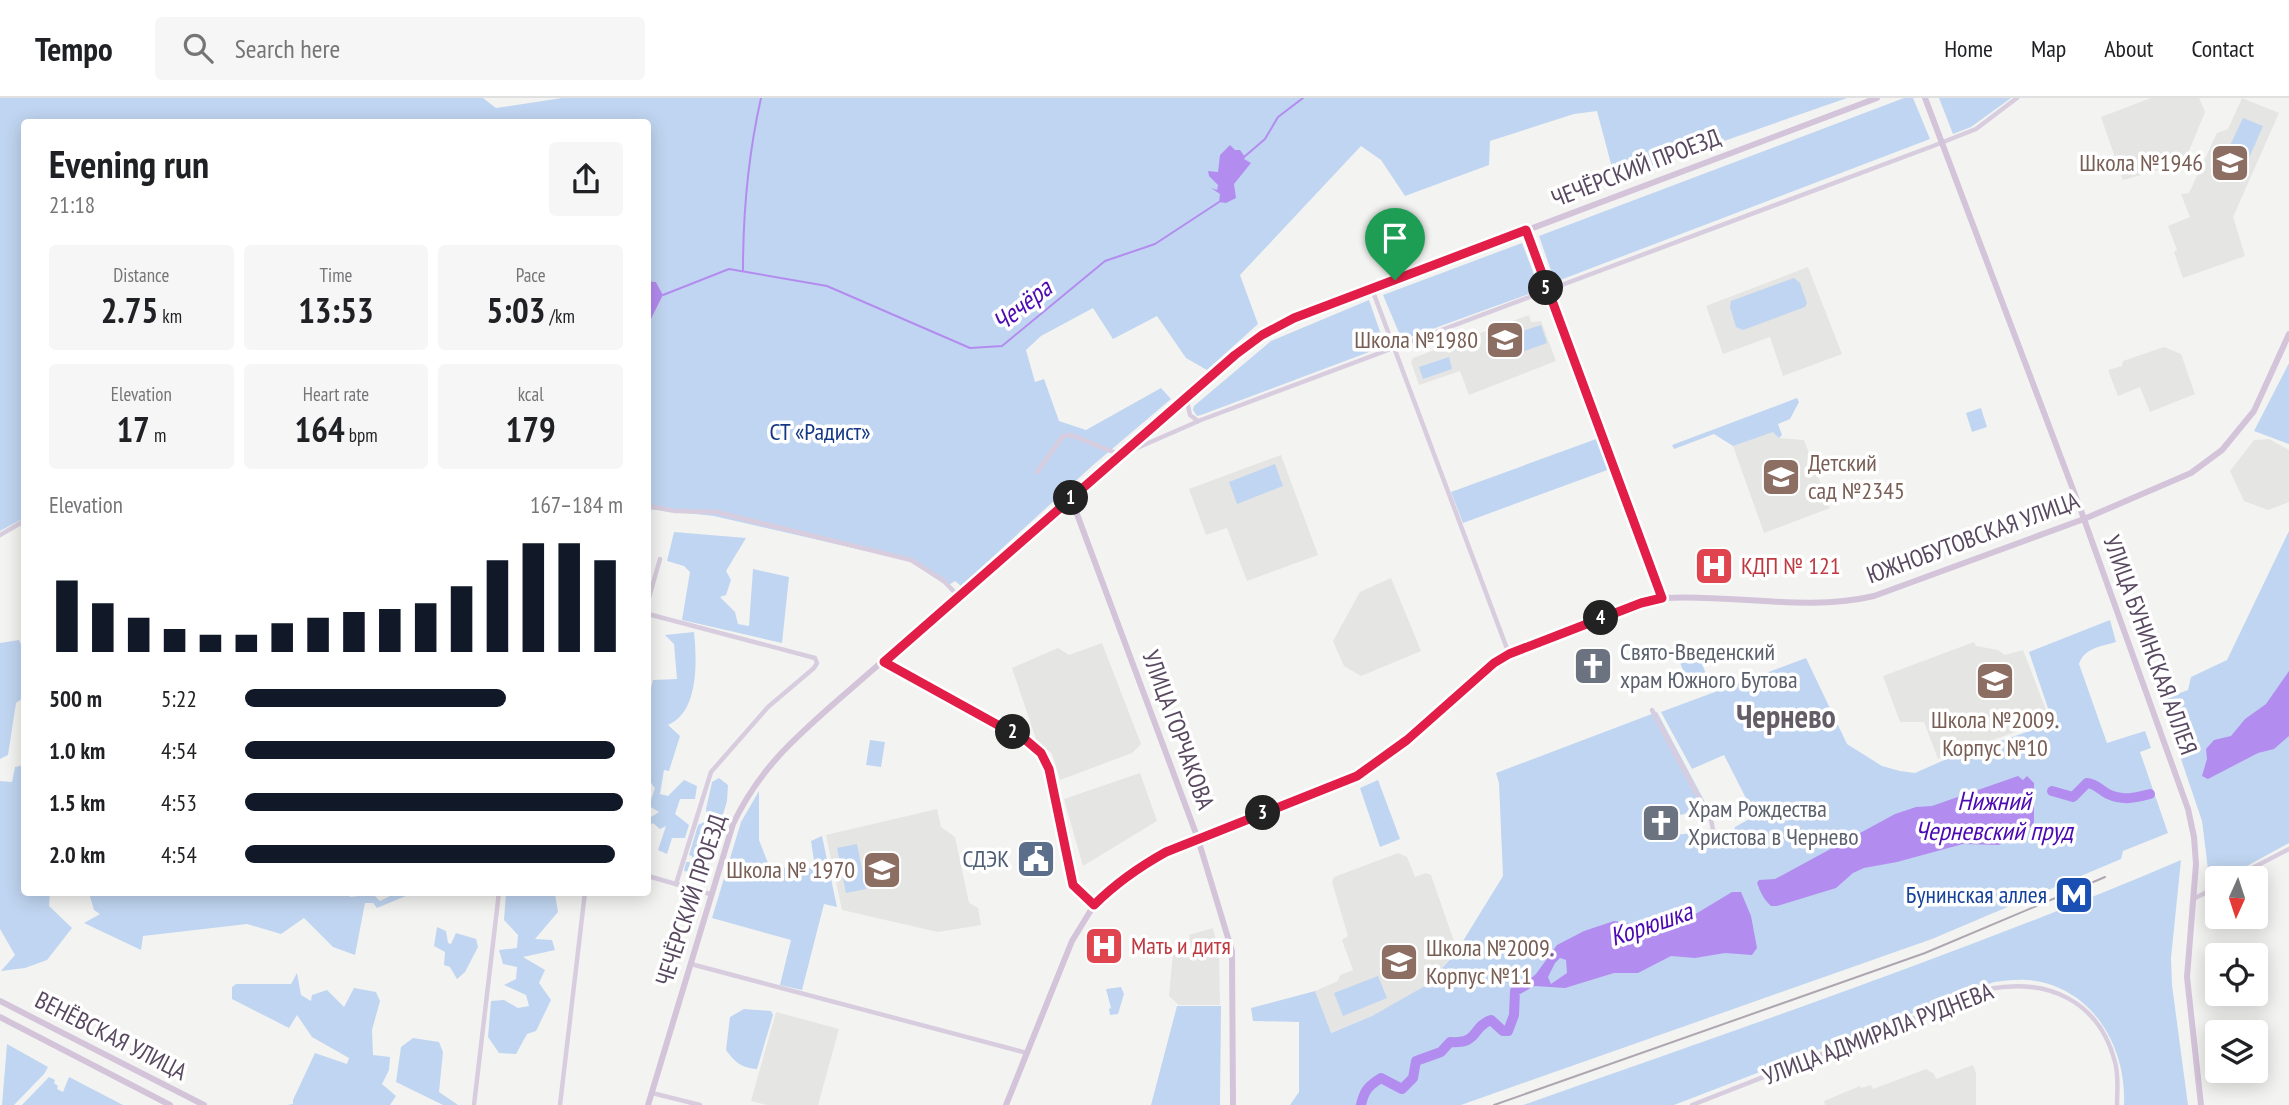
<!DOCTYPE html>
<meta charset="utf-8">
<style>
body{margin:0;font-family:"PT Sans Narrow",sans-serif;background:#f6f6f6;color:#202124;height:100vh;display:flex;flex-direction:column;font-size:26px;white-space:nowrap}
*{box-sizing:border-box;margin:0}
p{font-size:23px;color:#757577}
.icon{flex:none;width:38px;height:38px;fill:none;stroke:currentColor;stroke-width:2;stroke-linecap:round;stroke-linejoin:round}
.map{position:relative;flex:1;overflow:hidden}
.details{position:absolute;left:21px;top:21px;width:630px;height:777px;display:flex;flex-direction:column;background:#fff;border-radius:7px;box-shadow:0 4px 18px #0003}
.details>*{flex:none}
.needle{width:46px;rotate:183deg}
.tools{position:absolute;left:2205px;top:768px;display:grid;gap:14px}
.tools a{display:grid;place-items:center;width:63px;height:63px;border-radius:7px;background:#fff;box-shadow:0 4px 18px #0003;font-size:35px}
.pin{position:absolute;display:grid;place-items:center;width:60px;height:60px;color:#fff;margin:-72px -30px;border-radius:50% 50% 50% 0;rotate:-45deg;box-shadow:0 0 7px #0007}
.pin .icon{rotate:45deg}
.km{position:absolute;width:35px;height:35px;margin:-18px;border-radius:50%;background:#222;color:#fff;font-size:19px;line-height:35px;text-align:center}
.round{display:grid;place-items:center;flex:none;width:74px;height:74px;border-radius:7px;background:#f6f6f6}
.head{display:flex;align-items:center;justify-content:space-between;height:119px;padding:0 28px}
h1{font-size:38px;font-weight:700;line-height:52px}
.figures{display:grid;grid-template-columns:repeat(3,1fr);gap:10px;height:119px;padding:7px 28px}
.figures div{display:grid;align-content:center;border-radius:7px;background:#f6f6f6;text-align:center}
.figures b{font-size:35px;font-weight:700}
.figures small{font-size:19px;font-weight:400}
.figures p{font-size:19px}
.chart{height:196px;padding:14px 28px}
.chart p{display:flex;justify-content:space-between}
.chart svg{width:100%;height:126px;margin-top:7px;stroke:#111827;stroke-width:6}
ul{padding:0 28px;list-style:none;font-size:23px}
li{display:grid;grid-template-columns:112px 84px 1fr;align-items:center;height:52px}
li i{height:18px;border-radius:9px;background:#111827}
header{display:flex;align-items:center;gap:42px;box-sizing:border-box;height:98px;padding:0 35px;background:#fff;border-bottom:2px solid #e0e0e0}
header strong{font-size:33px}
nav{display:flex;gap:38px;margin-inline-start:auto;font-size:24px}
.search{width:490px;height:63px;background:#f6f6f6;display:flex;align-items:center;gap:18px;box-sizing:border-box;padding:0 24px;border-radius:7px;color:#757577;font-size:26px}
.map>svg:first-child{display:block}
</style>
<header>
<strong>Tempo</strong>
<div class="search"><svg class="icon" aria-label="search" viewBox="0 0 24 24"><circle cx="10" cy="10" r="6"/><path d="M15 15l6 6"/></svg>Search here</div>
<nav><a>Home</a><a>Map</a><a>About</a><a>Contact</a></nav>
</header>
<div class="map">
<svg width="2289" height="1007" viewBox="0 0 2289 1007">
<rect width="100%" height="100%" fill="#f3f4f1"/>
<!-- education -->
<g fill="#e5e5e3">
<path d="M2151,0h48l6,14 -21,51 -61,17 -22,-63z"/>
<path d="M2242,0l37,15 -46,104 12,39 -62,22 -9,-26 3,-2 -9,-24 22,-9 -9,-23 8,-1 28,-60 11,-4z"/>
<path d="M1808,169l34,87 -59,22 -13,-39 -47,17 -17,-48z"/>
<path d="M1529,217l2,7 10,-1 15,40 -87,34 -9,-24 -41,14 -8,-23 2,-4z"/>
<path d="M2164,249l17,7 14,40 -45,18 -10,-25 -22,9 -10,-26 14,-4 1,-5z"/>
<path d="M1773,333l6,7 25,2 26,68 -66,25 -31,-87z"/>
<path d="M2269,341l20,11v52l-21,8 -24,-9 -14,-30 24,-31z"/>
<path d="M1281,357l37,100 -71,26 -20,-53 -21,7 -17,-46z"/>
<path d="M1391,480l30,73 -60,25 -17,-10 -11,-25 27,-49z"/>
<path d="M1974,544l2,4 22,4 7,5 18,-5 27,70 -112,39 -14,-37h-24l-17,-46z"/>
<path d="M1102,545l39,101 -9,9 -72,27 -8,-26 -16,-15 -24,-71 46,-20 11,7z"/>
<path d="M1140,675l17,48 -74,45 -19,-67z"/>
<path d="M937,711l4,18 14,10 14,66 9,5 3,17 -43,7 -96,-22 -16,-75z"/>
<path d="M1398,755l9,4 8,20 11,-4 5,2 26,75 -32,37 -53,29 -42,17 -15,-42 23,-10 2,-6 13,-5 -11,-30 6,-4 -16,-54 2,-5z"/>
<path d="M1213,830l6,26 1,51h-41l-10,-9 4,-43 19,-3 -3,-15z"/>
<path d="M776,914l63,17 -21,76h-51l-16,-4z"/>
<path d="M1973,967l3,8v32h-151l-1,-4 36,-15 1,2 10,-3 2,4 53,-20 8,5 2,5z"/>
</g>
<!-- green -->
<g fill="#c0d5f1">
<path d="M0,0h483l13,10 66,-10h1285l-232,81 -18,-68 -23,3 -84,27 -1,24 -84,31 -24,-36 -20,-14 -121,129 18,49 -51,46 -21,-12 -29,-42 -44,23 -20,-31 -52,28 -15,14 9,32 9,-3 15,42 27,9 75,-42 10,11 -79,67 -131,120 -6,-5 -8,5 -37,-25 -196,-45 -66,-7v-184l15,-30 -7,-13 -8,-1v-159h-624v396l-24,13z"/>
<path d="M1904,0h9l17,41 -375,143 -16,-46z"/>
<path d="M1939,0h72l-40,29 -18,7z"/>
<path d="M2243,20l20,8 -18,41 -21,-9z"/>
<path d="M1522,145l18,47 -138,50 -19,-45z"/>
<path d="M1794,180l6,5 7,20 -2,4 -62,23 -7,-3 -6,-20 1,-6z"/>
<path d="M1369,202l16,46 -184,69 -4,1 -4,-6 1,-4 77,-65z"/>
<path d="M1541,227l6,18 -31,11 -6,-19z"/>
<path d="M1449,259l3,12 -29,10 -4,-12z"/>
<path d="M2289,265v81l-35,-13z"/>
<path d="M1797,300l2,4 -9,17 -12,5 4,11 -3,3 -6,-6 -40,14 -19,-12 -40,15 -2,-4z"/>
<path d="M1981,310l6,19 -15,5 -6,-19z"/>
<path d="M1599,340l11,31 -147,54 -12,-31z"/>
<path d="M1275,366l8,22 -46,18 -8,-22z"/>
<path d="M2289,433v312l-64,35h-8v5l-8,-6 -7,-56 -41,-121 27,-10 3,-13 36,-17z"/>
<path d="M674,434l72,6 -20,33 5,9 -5,15 -6,2 15,15 3,12 11,2 4,-57 36,8 -7,66 -100,-23 8,-48 -6,-6 -17,-5z"/>
<path d="M2110,522l6,22c-14,4 -32,6 -37,22l28,79 38,-12 6,17 -11,4 28,81 -45,18 -2,8 -189,80 -471,166h-171l9,-13v-70l-46,-1 -2,-13 64,-17 16,42 41,-17 53,-30 30,-32 48,-78 -4,-93 -3,-10 161,-61 50,94 -26,9 -7,-5 -17,4 -9,8 7,15 38,-4 3,7 5,1 32,-6 2,-8 20,-11 -31,-61 -32,14 -31,-57 145,-54 41,86 35,22 18,5 15,2 27,-12 111,-38 -24,-71z"/>
<path d="M694,534c3,29 5,80 -26,93l12,11 -11,35 -5,-1 -4,24 8,2 16,-16 13,6 -2,13h-15l-5,15 14,11 -4,13h-13l-5,16 -9,-4 8,-24 -6,3 -7,-6 -5,4v-8l11,-7 -10,-6 6,-18c-13,-14 -8,-42 -7,-60h3c-7,-15 -2,-32 2,-48l24,-1 -3,-35 -9,-9z"/>
<path d="M19,542l5,11v46l-8,6 -8,52 -8,4v-116z"/>
<path d="M1696,549l12,33 -19,7 -12,-33z"/>
<path d="M870,642l15,2 -4,25 -15,-2z"/>
<path d="M24,667v127l26,1 -1,13 23,22 -25,32 -22,8 -24,3 14,-16 -15,-26v-148l12,1 3,-15z"/>
<path d="M719,680l9,7 -1,16 -22,74 -5,4 -6,-6 -10,-2 2,-9h5l1,-6 -3,-1 9,-30 10,-5 -2,-11 6,-27z"/>
<path d="M1378,682l22,59 -20,8 -20,-59z"/>
<path d="M759,693v49l9,23 29,8 18,-4 -4,-26 11,-5 15,71 -13,-3 -22,86 -22,-5 11,-45 -79,-22 29,-96z"/>
<path d="M857,746l9,45 -20,4 -9,-45z"/>
<path d="M2181,762l-10,98 1,27 16,120h-64c3,-59 -33,-120 -97,-125 -11,-1 -22,1 -33,2l-320,123h-151c221,-78 443,-153 658,-245z"/>
<path d="M348,794l2,5 9,-1v-3h8v1h6l7,7 16,-8h17l-36,15 -4,-5h-8l-10,52 -22,-8 -29,-29 -23,16 -34,-10 -104,12 -2,14 -57,-27 16,-9 -6,-4 -5,-17z"/>
<path d="M538,794l17,2 3,18 -23,27 17,1 3,10 -32,7 22,13 -6,13 12,17 -15,31 -9,3 -11,20 -17,-1 -11,-16 3,-36 13,-1 14,8 11,-2 -3,-11 -22,-10 12,-6 1,-12 -14,-3 -4,-14 18,-2 1,-13 -14,-15 2,-27z"/>
<path d="M437,829l9,4 2,12 3,1 5,-11 20,6 2,8 -13,25 -8,7 -7,-12 -6,-2 1,-13 -11,-6z"/>
<path d="M297,875l4,22 10,6 1,-6 15,-5 17,17 10,-19 22,4 4,9 -8,29 1,25 17,2 -1,13 -7,14 14,12 -6,9h-103l6,-1v-4l22,-47 32,11 2,-6 -37,-21 -15,-22 -8,13 -57,-29v-12l4,-3h55z"/>
<path d="M1378,878l9,22 -44,18 -9,-23z"/>
<path d="M1121,889l3,7 -6,20 -8,1 -1,-6 2,-1 -5,-19z"/>
<path d="M1177,908h44l-1,99h-69z"/>
<path d="M744,911l27,2 2,4 -16,54c-16,-1 -22,-7 -31,-19l4,-33z"/>
<path d="M413,940l26,4 4,10 -4,40 19,13h-15l-47,-23 5,-35z"/>
<path d="M7,946l41,23 -4,7 -30,31h-12z"/>
<path d="M49,979l6,3 -1,3 4,3 -1,3 6,3 6,-15 54,28h-101z"/>
</g>
<!-- water -->
<g fill="#b38cef" fill-rule="evenodd">
<path d="M1230,47l5,5h5l5,7 -1,2 7,4 -17,21 2,14 -10,5 -7,-1 1,-8 -9,-6 6,2 1,-5 -9,-9 -1,-5 10,1 2,-17z"/>
<path d="M648,183l8,1 7,13 -15,30z"/>
<path d="M2289,573v65l-15,13 -16,4 -50,26 -6,-3 5,-17 -1,-10 8,-9 17,-4 14,-17 21,-15z"/>
<path d="M2018,678l5,4 4,-4 7,7v39l-3,5 -32,18 -36,-1 -66,18 -33,6 -11,5 -17,15 -59,18h-6c-7,-6 -11,-15 -14,-23l2,-3 16,-1 120,-65 21,-7 16,-1z"/>
<path d="M1732,794h9l10,24 6,32 -5,7 -27,-2 -30,5 -24,-2 -33,17h-24l-49,15 -30,-2 -20,5 21,-17 21,-29 27,-14 30,-10 46,7 19,-4zM1560,860l6,2 1,13 -16,11 -3,-7 7,-14z"/>
</g>
<g fill="none" stroke-linecap="round" stroke-linejoin="round">
<!-- stream -->
<g stroke="#b38cef" stroke-width="2">
<path d="M1244,59l21,-18 13,-22 25,-19"/>
<path d="M743,172c0,-58 5,-114 18,-172"/>
<path d="M663,197l66,-26 98,17 143,62 32,-2 103,-85 50,-17 64,-42"/>
</g>
<!-- river -->
<g stroke="#b38cef" stroke-width="10">
<path d="M2052,693l21,6 14,-14c10,1 13,7 21,11 15,7 27,4 42,0"/>
<path d="M1361,1007c3,-14 7,-19 20,-27l21,11 11,-11 3,-17 25,-9 9,-10c30,2 21,-15 41,-22l12,11h5l6,-16 1,-24 11,-6"/>
</g>
<!-- street -->
<g stroke="#d8cdde" stroke-width="4.5">
<path d="M1526,132l136,368"/>
<path d="M1372,191l137,365"/>
<path d="M1186,299l4,18 8,6"/>
<path d="M1037,374l26,-36 8,-1 50,20 80,-35 732,-274 43,-17 41,-31"/>
<path d="M648,408l27,5 41,1 195,48 33,21 14,15"/>
<path d="M0,437l24,-14"/>
<path d="M648,503l12,-42"/>
<path d="M648,516l167,44 2,5 -3,5 -46,39 -57,65 -35,112"/>
<path d="M884,564l143,79 14,12 8,16 24,116 21,20"/>
<path d="M1652,612l59,110 3,14"/>
<path d="M648,778l62,18"/>
<path d="M2233,780l56,-29"/>
<path d="M2193,801l24,-12"/>
<path d="M691,866l336,89"/>
<path d="M652,995l48,12"/>
<path d="M474,1007l25,-213"/>
<path d="M560,1007l25,-213"/>
<path d="M1692,1007l296,-116c59,-11 111,11 127,73 4,14 2,29 2,43"/>
</g>
<!-- secondary -->
<g stroke="#d4c4da" stroke-width="6">
<path d="M1925,0l155,410 108,301 6,28 2,27 -9,113 14,128"/>
<path d="M1071,400l127,341 34,112 1,154"/>
<path d="M0,903l204,104"/>
<path d="M0,919l170,88"/>
<path d="M648,1007l85,-281c27,-56 60,-84 105,-124l397,-345 27,-20 32,-17 583,-220"/>
<path d="M1006,1007l66,-164 22,-36 20,-20 23,-17 49,-25 171,-67 50,-36 88,-77c34,-22 76,-34 114,-47 18,-7 36,-16 56,-18 69,-4 141,14 209,-2l210,-77 107,-46 31,-23 32,-39 35,-77"/>
</g>
<!-- rail -->
<path stroke="#aea6b1" stroke-width="2" d="M1494,1007l431,-152 180,-76"/>
</g>
<g fill="none" stroke-linecap="round" stroke-linejoin="round">
<!-- route casing -->
<g stroke="#fff" stroke-width="14">
<path id="route" d="M1526,132l136,368 -21,5 -132,51 -15,9 -87,77 -50,36 -191,76c-27,15 -50,31 -72,53l-21,-20 -24,-116 -8,-16 -14,-12 -143,-79 351,-307 27,-20 32,-17z"/>
</g>
<!-- route -->
<use href="#route" stroke="#e11d48" stroke-width="9"/>
</g>
<!-- icons -->
<defs>
<g id="school-square" transform="scale(2.0125)"><rect x="-9" y="-9" width="18" height="18" rx="4" fill="#8d6e63" stroke="#fff"/><path d="M0-5L7-2L0 1L-7-2ZM-4 1L0 2.5L4 1V4Q0 6-4 4Z" fill="#fff"/></g>
<g id="hospital-square" transform="scale(2.0125)"><rect x="-9" y="-9" width="18" height="18" rx="4" fill="#e0444e" stroke="#fff"/><path d="M-5-5h3v3.5h4V-5h3V5h-3V1.5h-4V5h-3Z" fill="#fff"/></g>
<g id="church-square" transform="scale(2.0125)"><rect x="-9" y="-9" width="18" height="18" rx="4" fill="#6b7280" stroke="#fff"/><path d="M-1.2-6h2.4v3.5h3.3v2.4h-3.3V6h-2.4V-.1h-3.3v-2.4h3.3Z" fill="#fff"/></g>
<g id="civic-square" transform="scale(2.0125)"><rect x="-9" y="-9" width="18" height="18" rx="4" fill="#5c6f8a" stroke="#fff"/><path d="M-.6-6.5H3V-4.5H.6V-3L4-1V1h2V6H-6V1h2V-1L-.6-3ZM-1.2 2.5V6h2.4V2.5Z" fill="#fff"/></g>
<g id="metro-square" transform="scale(2.0125)"><rect x="-9" y="-9" width="18" height="18" rx="4" fill="#1a4fb4" stroke="#fff"/><path d="M-5.5 5V-5H-3L0 0L3-5H5.5V5H3V-.5L0 4L-3-.5V5Z" fill="#fff"/></g>
</defs>
<g fill-rule="evenodd">
<use href="#school-square" x="2230" y="65"/>
<use href="#school-square" x="1505" y="242"/>
<use href="#school-square" x="1781" y="379"/>
<use href="#hospital-square" x="1714" y="468"/>
<use href="#church-square" x="1593" y="568"/>
<use href="#school-square" x="1995" y="583"/>
<use href="#church-square" x="1661" y="725"/>
<use href="#civic-square" x="1036" y="761"/>
<use href="#school-square" x="882" y="772"/>
<use href="#metro-square" x="2074" y="797"/>
<use href="#hospital-square" x="1104" y="848"/>
<use href="#school-square" x="1399" y="864"/>
</g>
<g text-anchor="middle" stroke-width="7" stroke-linejoin="round" paint-order="stroke">
<!-- education labels -->
<g font-size="24" fill="#785e54" stroke="#fff" text-anchor="end">
<text x="2203" y="73">Школа №1946</text>
<text x="1478" y="250">Школа №1980</text>
<text x="1808" y="373" text-anchor="start">Детский<tspan x="1808" dy="28">сад №2345</tspan></text>
<text x="1995" y="630" text-anchor="middle">Школа №2009.<tspan x="1995" dy="28">Корпус №10</tspan></text>
<text x="855" y="780">Школа № 1970</text>
<text x="1426" y="858" text-anchor="start">Школа №2009.<tspan x="1426" dy="28">Корпус №11</tspan></text>
</g>
<!-- street labels -->
<g font-size="24" fill="#584860" stroke="#fff">
<text transform="translate(1636 70) rotate(-21)" y="8">ЧЕЧЁРСКИЙ ПРОЕЗД</text>
<text transform="translate(1973 440) rotate(-20)" y="8">ЮЖНОБУТОВСКАЯ УЛИЦА</text>
<text transform="translate(2150 547) rotate(70)" y="8">УЛИЦА БУНИНСКАЯ АЛЛЕЯ</text>
<text transform="translate(1178 632) rotate(70)" y="8">УЛИЦА ГОРЧАКОВА</text>
<text transform="translate(691 802) rotate(-72)" y="8">ЧЕЧЁРСКИЙ ПРОЕЗД</text>
<text transform="translate(1878 936) rotate(-21)" y="8">УЛИЦА АДМИРАЛА РУДНЕВА</text>
<text transform="translate(111 938) rotate(27)" y="8">ВЕНЁВСКАЯ УЛИЦА</text>
</g>
<!-- park labels -->
<g font-size="24" fill="#153885" stroke="#fff">
<text x="820" y="342">СТ «Радист»</text>
</g>
<!-- health labels -->
<g font-size="24" fill="#be3a42" stroke="#fff" text-anchor="start">
<text x="1741" y="476">КДП № 121</text>
<text x="1131" y="856">Мать и дитя</text>
</g>
<!-- worship labels -->
<g font-size="24" fill="#5b616d" stroke="#fff" text-anchor="start">
<text x="1620" y="562">Свято-Введенский<tspan x="1620" dy="28">храм Южного Бутова</tspan></text>
<text x="1688" y="719">Храм Рождества<tspan x="1688" dy="28">Христова в Чернево</tspan></text>
</g>
<!-- service labels -->
<g font-size="24" fill="#4e5e75" stroke="#fff" text-anchor="end">
<text x="1009" y="769">СДЭК</text>
</g>
<!-- transit labels -->
<g font-size="24" fill="#164399" stroke="#fff" text-anchor="end">
<text x="2047" y="805">Бунинская аллея</text>
</g>
<!-- water labels -->
<g font-size="26" font-style="italic" fill="#4c09b2" stroke="#fff">
<text transform="translate(1022 207) rotate(-38)" y="9">Чечёра</text>
<text x="1994" y="712">Нижний<tspan x="1994" dy="30">Черневский пруд</tspan></text>
<text transform="translate(1651 826) rotate(-19)" y="9">Корюшка</text>
</g>
<!-- district labels -->
<g font-size="32" font-weight="bold" fill="#645d67" stroke="#fff">
<text x="1786" y="630">Чернево</text>
</g>
</g>
</svg>
<div class="tools">
<a><svg class="needle" viewBox="-14 -14 28 28"><path d="M0-13l5 13h-10z" fill="#e53935"/><path d="M0 13l5-13h-10z" fill="#757577"/></svg></a>
<a><svg class="icon" aria-label="locate" viewBox="0 0 24 24"><circle cx="12" cy="12" r="6"/><path d="M12 2v4M12 18v4M2 12h4M18 12h4"/></svg></a>
<a><svg class="icon" aria-label="layers" viewBox="0 0 24 24"><path d="M12 4l9 5-9 5-9-5zM3 14l9 5 9-5"/></svg></a>
</div>
<div class="pin" style="left:1395px;top:182px;background:#1e9e55"><svg class="icon" aria-label="arrive" viewBox="0 0 24 24"><path d="M6 21V4h12l-3 4 3 4H6"/></svg></div>
<b class="km" style="left:1071px;top:400px">1</b>
<b class="km" style="left:1013px;top:634px">2</b>
<b class="km" style="left:1263px;top:715px">3</b>
<b class="km" style="left:1601px;top:520px">4</b>
<b class="km" style="left:1546px;top:190px">5</b>
<section class="details">
<div class="head"><div><h1>Evening run</h1><p>21:18</p></div><a class="round"><svg class="icon" aria-label="share" viewBox="0 0 24 24"><path d="M12 15V3M7 8l5-5 5 5M5 13v7h14v-7"/></svg></a></div>
<div class="figures">
<div><p>Distance</p><b>2.75<small> km</small></b></div>
<div><p>Time</p><b>13:53</b></div>
<div><p>Pace</p><b>5:03<small> /km</small></b></div>
</div>
<div class="figures">
<div><p>Elevation</p><b>17<small> m</small></b></div>
<div><p>Heart rate</p><b>164<small> bpm</small></b></div>
<div><p>kcal</p><b>179</b></div>
</div>
<div class="chart"><p><span>Elevation</span>167–184 m</p>
<svg viewBox="0 0 160 44" preserveAspectRatio="none"><path d="M5 44V19M15 44V27M25 44V32M35 44V36M45 44V38M55 44V38M65 44V34M75 44V32M85 44V30M95 44V29M105 44V27M115 44V21M125 44V12M135 44V6M145 44V6M155 44V12"/></svg>
</div>
<ul>
<li><b>500 m</b>5:22<i style="width:69%"></i></li>
<li><b>1.0 km</b>4:54<i style="width:98%"></i></li>
<li><b>1.5 km</b>4:53<i style="width:100%"></i></li>
<li><b>2.0 km</b>4:54<i style="width:98%"></i></li>
</ul>
</section>
</div>
